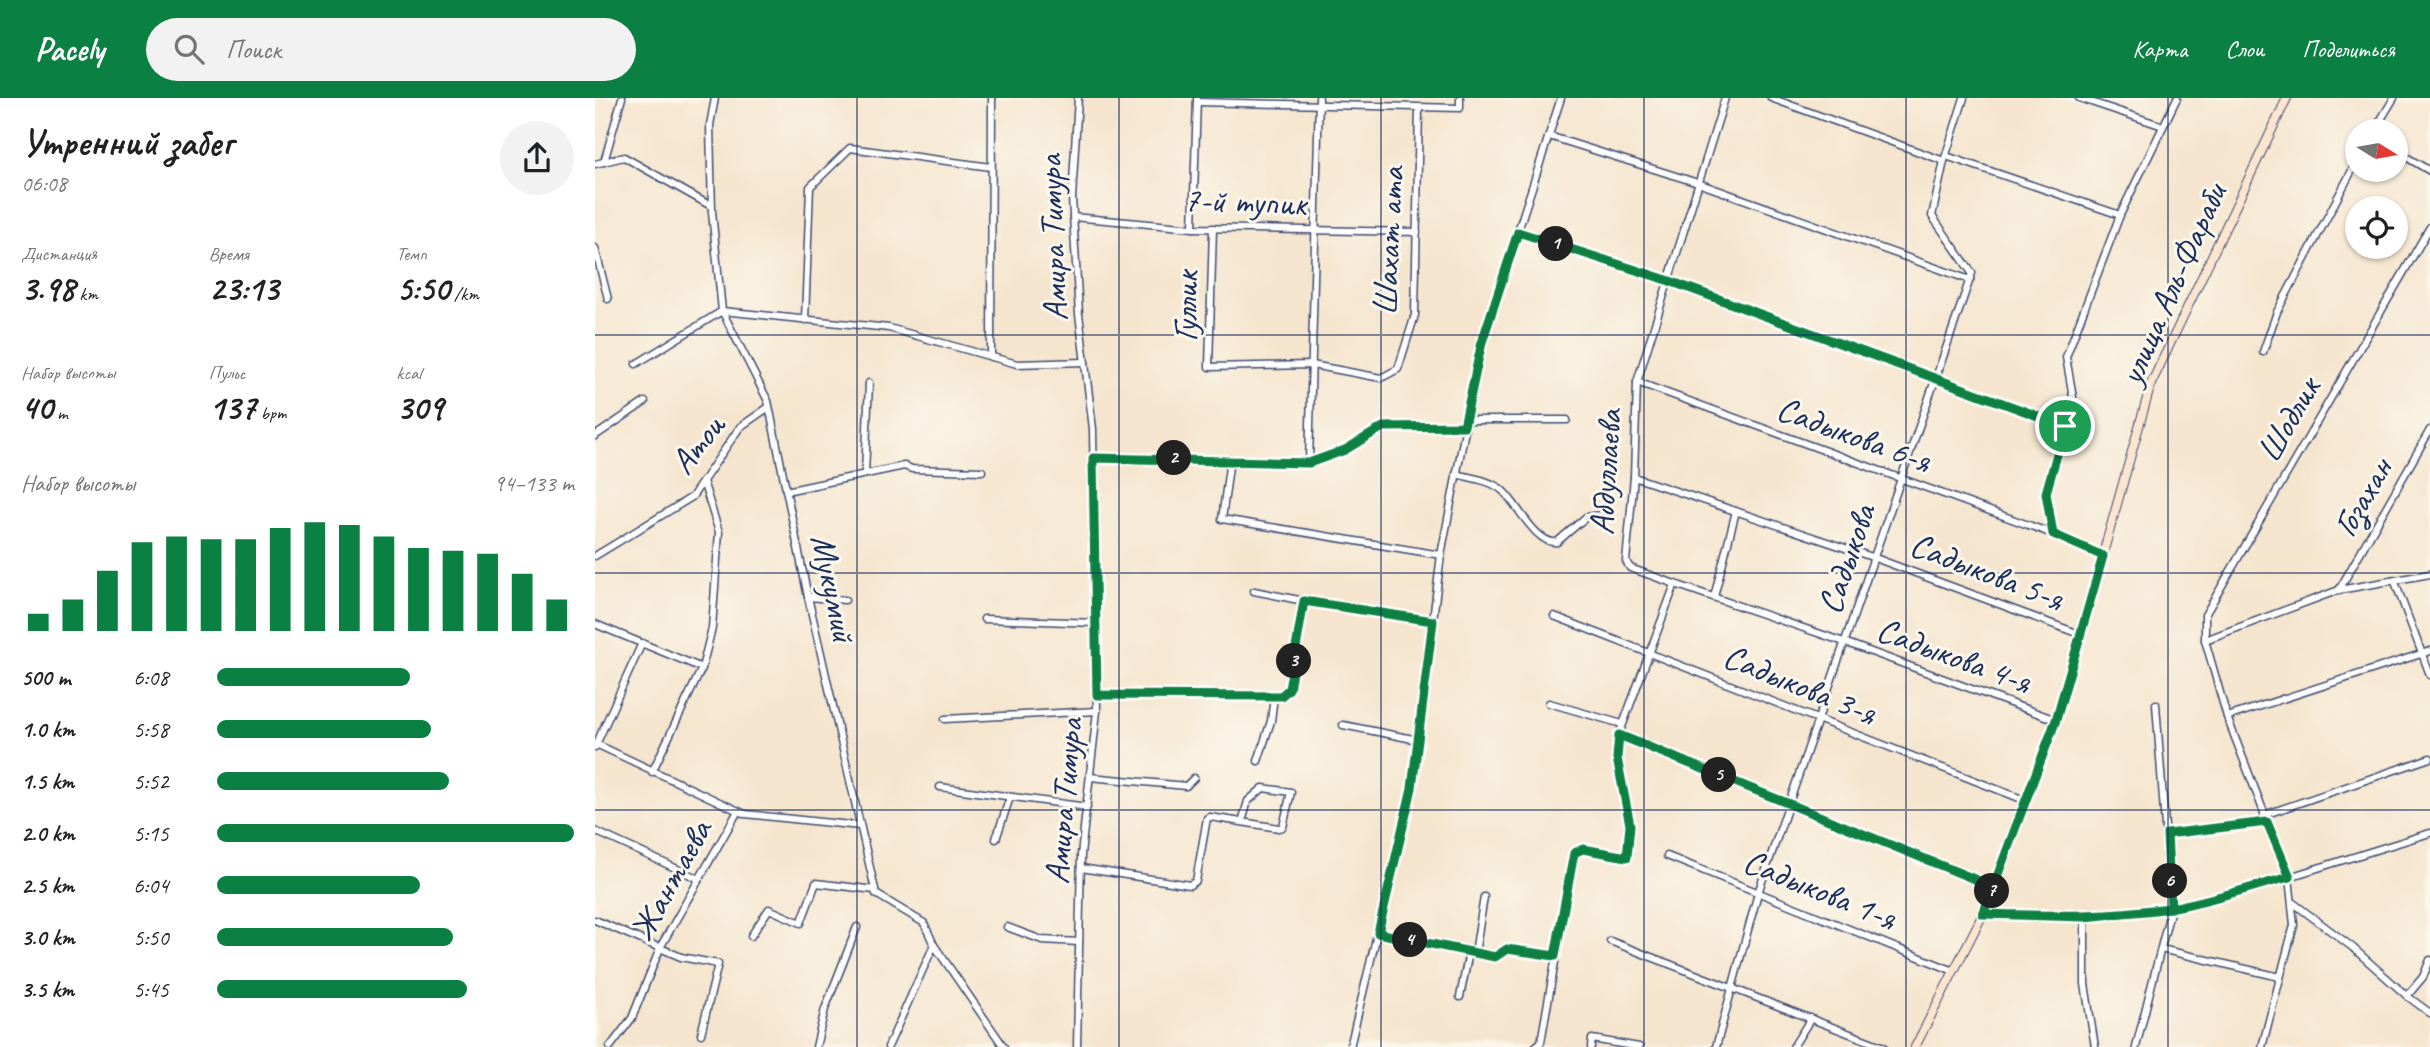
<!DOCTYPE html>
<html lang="ru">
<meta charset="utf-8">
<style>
body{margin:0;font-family:Caveat,sans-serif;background:#f2f2f2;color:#202124;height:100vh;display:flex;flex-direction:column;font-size:26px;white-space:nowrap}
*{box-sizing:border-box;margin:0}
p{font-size:23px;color:#757577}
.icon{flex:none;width:38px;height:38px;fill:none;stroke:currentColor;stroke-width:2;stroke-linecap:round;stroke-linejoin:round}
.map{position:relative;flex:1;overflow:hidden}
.sheet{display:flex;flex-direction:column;background:#fff;width:595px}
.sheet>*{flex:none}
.needle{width:46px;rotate:101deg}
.tools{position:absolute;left:1750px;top:21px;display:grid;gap:14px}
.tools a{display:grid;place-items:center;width:63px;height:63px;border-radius:50%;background:#fff;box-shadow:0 2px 5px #0004;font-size:35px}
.pin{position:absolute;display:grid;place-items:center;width:60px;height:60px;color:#fff;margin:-30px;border:4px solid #fff;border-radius:50%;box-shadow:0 2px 7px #0007}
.km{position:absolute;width:35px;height:35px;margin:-18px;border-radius:50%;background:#222;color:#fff;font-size:19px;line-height:35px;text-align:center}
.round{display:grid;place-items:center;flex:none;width:74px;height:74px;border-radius:37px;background:#f2f2f2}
.head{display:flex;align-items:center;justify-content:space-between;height:119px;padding:0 21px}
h1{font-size:38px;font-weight:700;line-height:52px}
.stats{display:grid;grid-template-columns:repeat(3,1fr);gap:10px;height:119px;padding:7px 21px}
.stats div{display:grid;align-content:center}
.stats b{font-size:35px;font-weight:700}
.stats small{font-size:19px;font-weight:400}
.stats p{font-size:19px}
.chart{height:196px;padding:14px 21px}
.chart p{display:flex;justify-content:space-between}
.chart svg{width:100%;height:126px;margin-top:7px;stroke:#0b8043;stroke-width:6}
ul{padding:0 21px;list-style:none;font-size:23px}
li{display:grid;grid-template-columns:112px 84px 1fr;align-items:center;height:52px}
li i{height:18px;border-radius:9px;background:#0b8043}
header{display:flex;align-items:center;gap:42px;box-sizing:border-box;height:98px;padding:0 35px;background:#0b8043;color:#fff}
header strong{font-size:33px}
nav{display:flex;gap:38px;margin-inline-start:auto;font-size:24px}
.search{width:490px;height:63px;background:#f2f2f2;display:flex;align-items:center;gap:18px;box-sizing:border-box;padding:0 24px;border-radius:38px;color:#757577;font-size:26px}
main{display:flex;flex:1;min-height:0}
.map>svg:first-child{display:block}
</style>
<header>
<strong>Pacely</strong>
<div class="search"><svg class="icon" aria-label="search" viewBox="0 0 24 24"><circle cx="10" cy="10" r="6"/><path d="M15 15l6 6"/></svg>Поиск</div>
<nav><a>Карта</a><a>Слои</a><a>Поделиться</a></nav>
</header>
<main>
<section class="sheet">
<div class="head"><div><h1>Утренний забег</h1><p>06:08</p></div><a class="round"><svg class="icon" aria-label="share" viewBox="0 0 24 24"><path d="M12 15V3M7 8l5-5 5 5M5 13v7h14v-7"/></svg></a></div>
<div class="stats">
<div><p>Дистанция</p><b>3.98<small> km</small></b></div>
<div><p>Время</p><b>23:13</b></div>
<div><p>Темп</p><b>5:50<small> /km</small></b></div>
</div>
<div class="stats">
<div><p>Набор высоты</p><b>40<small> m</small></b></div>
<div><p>Пульс</p><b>137<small> bpm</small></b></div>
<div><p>kcal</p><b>309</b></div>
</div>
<div class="chart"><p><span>Набор высоты</span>94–133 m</p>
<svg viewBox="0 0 160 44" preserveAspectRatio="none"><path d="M5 44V38M15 44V33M25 44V23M35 44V13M45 44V11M55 44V12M65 44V12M75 44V8M85 44V6M95 44V7M105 44V11M115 44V15M125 44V16M135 44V17M145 44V24M155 44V33"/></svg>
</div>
<ul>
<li><b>500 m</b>6:08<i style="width:54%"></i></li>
<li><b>1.0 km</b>5:58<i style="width:60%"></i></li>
<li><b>1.5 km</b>5:52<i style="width:65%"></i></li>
<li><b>2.0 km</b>5:15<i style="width:100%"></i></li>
<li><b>2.5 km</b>6:04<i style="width:57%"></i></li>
<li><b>3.0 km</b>5:50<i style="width:66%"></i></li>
<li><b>3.5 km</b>5:45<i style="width:70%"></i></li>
</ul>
</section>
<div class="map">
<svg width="1835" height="949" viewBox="0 0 1835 949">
<rect width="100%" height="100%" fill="#fbf7ec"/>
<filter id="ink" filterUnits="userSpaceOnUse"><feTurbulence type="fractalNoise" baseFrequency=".0143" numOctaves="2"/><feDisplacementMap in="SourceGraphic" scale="14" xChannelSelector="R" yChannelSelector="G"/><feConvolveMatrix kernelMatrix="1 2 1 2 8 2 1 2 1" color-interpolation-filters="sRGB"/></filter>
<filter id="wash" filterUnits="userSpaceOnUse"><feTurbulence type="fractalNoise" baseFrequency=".00686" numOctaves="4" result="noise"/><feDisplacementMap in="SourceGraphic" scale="28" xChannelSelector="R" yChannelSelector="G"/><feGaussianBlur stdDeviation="1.57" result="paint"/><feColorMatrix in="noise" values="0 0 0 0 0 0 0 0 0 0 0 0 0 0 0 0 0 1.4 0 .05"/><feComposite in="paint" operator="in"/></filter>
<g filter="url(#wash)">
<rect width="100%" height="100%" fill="#f5e5ce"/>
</g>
<g filter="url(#ink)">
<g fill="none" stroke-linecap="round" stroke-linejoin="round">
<!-- minor casing -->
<g stroke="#3c4a6f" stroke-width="9">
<g id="minor">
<path d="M120,0l-5,27 2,87 10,99 46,90 40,196 68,297 48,29 10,22 70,102"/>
<path d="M1176,0l173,63"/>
<path d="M1484,0l84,28"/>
<path d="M602,4l263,6v-10"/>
<path d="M1779,33l20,-33"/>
<path d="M954,38l149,47 272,97"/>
<path d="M1801,53l34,20"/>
<path d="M1351,58l174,59"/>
<path d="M9,64l18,-64"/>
<path d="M0,66l29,-7 87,49"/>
<path d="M478,119l120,11 224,4"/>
<path d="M598,130l4,-130"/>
<path d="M618,130l-4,139 103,-2 69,13 17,-9 17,-54 4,-207"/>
<path d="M923,134l149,48 398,146"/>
<path d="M0,150l13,51"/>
<path d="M210,222l5,-133 40,-39 141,19"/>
<path d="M1668,254l14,-40 80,-151"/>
<path d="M396,259l1,-259"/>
<path d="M41,266l86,-53 167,17 128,36 68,-2"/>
<path d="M1042,284l416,152 50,22"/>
<path d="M870,322h102"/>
<path d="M0,338l50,-34"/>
<path d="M498,360l216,5 36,-13 38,-23 81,-1"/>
<path d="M635,361l-8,60 219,36"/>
<path d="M714,365l10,-365"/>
<path d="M270,376l4,-91"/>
<path d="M861,376c15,4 35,6 47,17 14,12 33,54 54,51l29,-25 23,-3"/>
<path d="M1039,379l241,81 207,77"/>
<path d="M191,393l118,-25 8,3 70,2"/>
<path d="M1458,436l-7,-41 27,-96 -7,-40 54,-142 57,-117"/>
<path d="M0,458l97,-59 48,-70 29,-20"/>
<path d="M1800,484l35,93"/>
<path d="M1080,486l169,58 212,78"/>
<path d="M1744,492l91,-160"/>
<path d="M659,493l50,10"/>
<path d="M213,499l37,3"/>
<path d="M1119,499l22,-86"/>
<path d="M959,518l473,185"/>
<path d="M389,521l112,4"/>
<path d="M0,526l107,44"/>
<path d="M1610,542l134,-50 91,-16"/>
<path d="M502,597l184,1 8,-7 15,-88 129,20"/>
<path d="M954,605l73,21"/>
<path d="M1632,619l203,-66"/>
<path d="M350,621l152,-8"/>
<path d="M748,627l75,15"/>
<path d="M1024,637l375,152"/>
<path d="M1,646l149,70 115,12"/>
<path d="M0,649l47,-104"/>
<path d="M663,663l13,-40 3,-25"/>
<path d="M57,674l50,-104 10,-40 7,-96 -16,-51"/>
<path d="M495,679l96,9 8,-8"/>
<path d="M345,689l147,20"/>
<path d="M1669,717l166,-57"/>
<path d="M0,733l104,48"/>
<path d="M1572,736l100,-12"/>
<path d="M401,741l14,-42"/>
<path d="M1072,758l287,115"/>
<path d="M486,770l109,17 6,-4 11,-63 3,-1 69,11 4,-1 8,-35 -28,-4 -15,13 -6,21"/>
<path d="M1697,804l60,45 55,49"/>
<path d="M1388,816l102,3 86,-9 118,-31 141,-44"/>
<path d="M1490,819v67l10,63"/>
<path d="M0,822l86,37 37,7 -17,70"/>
<path d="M412,829l35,13 37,2"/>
<path d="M783,835l116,24 13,-8 48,7"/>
<path d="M156,838l18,-27 32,14 15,-40 59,7"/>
<path d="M1015,843l274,106"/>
<path d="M1566,851l119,28"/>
<path d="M880,855l9,-56"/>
<path d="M1835,862l-7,17 -16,19 23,17"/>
<path d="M865,899l9,-45"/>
<path d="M15,949l22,-29 29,-72 77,-135"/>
<path d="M221,949l9,-38 32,-82"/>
<path d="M293,949l46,-102"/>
<path d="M482,949l4,-192 16,-144 -4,-282 -14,-115 -7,-116 6,-100"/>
<path d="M755,949l62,-259 29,-233 41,-213 79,-244"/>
<path d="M940,949l6,-5 33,-189 9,-4 42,9 4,-5 -1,-45 -11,-50 2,-23 56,-151 -45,-16 -4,-7 8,-84 3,-95 88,-284"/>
<path d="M996,949l1,-8 47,8"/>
<path d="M1121,949l42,-154 214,-620 -40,-57 12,-55 20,-63"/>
<path d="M1198,949l18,-29"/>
<path d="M1541,949l35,-139 -15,-204"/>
<path d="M1667,949l32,-122 -5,-48 -62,-160 -22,-77v-25l225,-388"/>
</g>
</g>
<!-- secondary casing -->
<g stroke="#3c4a6f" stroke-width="10">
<path id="secondary" d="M1320,949l68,-133 73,-194 95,-336 136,-286"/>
</g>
<!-- minor -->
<use href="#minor" stroke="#fff" stroke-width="6"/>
<!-- secondary -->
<use href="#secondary" stroke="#fce5cf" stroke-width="8"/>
</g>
</g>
<g fill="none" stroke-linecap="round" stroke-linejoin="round" filter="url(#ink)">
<!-- route casing -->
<g stroke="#fff" stroke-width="14">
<path id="route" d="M1470,328l-398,-146 -149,-48 -36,110 -18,84 -81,1 -38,23 -36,13 -216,-5 4,237 184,1 8,-7 15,-88 129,20 -21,167 -34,145 117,24 12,-8 48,7 19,-103 9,-4 44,8 3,-32 -13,-67 2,-23 375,152 -11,27 102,3 86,-9 -4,-74 100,-12 23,55c-40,10 -80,24 -120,31 -62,9 -124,8 -187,6l73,-194 47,-164 -50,-22 -7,-41 19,-67"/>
</g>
<!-- route -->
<use href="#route" stroke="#0b8043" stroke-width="9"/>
</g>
<!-- grid -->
<path fill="none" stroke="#1b2f5e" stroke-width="2" stroke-opacity="0.55" d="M262,0v949M524,0v949M786,0v949M1049,0v949M1311,0v949M1573,0v949M0,237h1835M0,475h1835M0,712h1835"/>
<g text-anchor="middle" stroke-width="6" stroke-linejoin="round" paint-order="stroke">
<!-- street labels -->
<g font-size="35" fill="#1b2f5e" stroke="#fbf7ec">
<text transform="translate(650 103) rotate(2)" y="12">7-й тупик</text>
<text transform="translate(457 140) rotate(-92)" y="12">Амира Тимура</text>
<text transform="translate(793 143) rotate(-87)" y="12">Шахат ата</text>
<text transform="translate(1577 186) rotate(-66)" y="12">улица Аль-Фараби</text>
<text transform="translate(590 208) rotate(-89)" y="12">Гуллик</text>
<text transform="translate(1693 321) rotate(-60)" y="12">Шодлик</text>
<text transform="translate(1259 336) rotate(20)" y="12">Садыкова 6-я</text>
<text transform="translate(102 346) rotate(-52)" y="12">Атои</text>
<text transform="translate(1010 374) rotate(-86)" y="12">Абдуллаева</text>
<text transform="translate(1767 399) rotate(-60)" y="12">Гозахан</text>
<text transform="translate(1251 461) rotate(-71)" y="12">Садыкова</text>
<text transform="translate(1392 473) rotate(21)" y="12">Садыкова 5-я</text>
<text transform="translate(239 490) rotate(78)" y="12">Мукумий</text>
<text transform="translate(1359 557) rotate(20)" y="12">Садыкова 4-я</text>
<text transform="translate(1205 586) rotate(22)" y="12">Садыкова 3-я</text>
<text transform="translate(468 703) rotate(-85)" y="12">Амира Тимура</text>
<text transform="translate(75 782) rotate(-61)" y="12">Жантаева</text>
<text transform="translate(1225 791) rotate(22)" y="12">Садыкова 1-я</text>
</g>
</g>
</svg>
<div class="tools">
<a><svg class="needle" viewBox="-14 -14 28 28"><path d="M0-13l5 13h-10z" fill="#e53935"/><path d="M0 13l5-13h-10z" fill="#757577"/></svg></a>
<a><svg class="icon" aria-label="locate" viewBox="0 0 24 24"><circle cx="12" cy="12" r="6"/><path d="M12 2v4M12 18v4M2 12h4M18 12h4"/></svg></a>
</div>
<div class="pin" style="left:1470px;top:328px;background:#1e9e55"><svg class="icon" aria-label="arrive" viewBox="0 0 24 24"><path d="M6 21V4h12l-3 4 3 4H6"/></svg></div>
<b class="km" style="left:961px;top:146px">1</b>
<b class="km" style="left:579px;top:360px">2</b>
<b class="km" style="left:699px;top:563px">3</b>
<b class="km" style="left:815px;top:842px">4</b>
<b class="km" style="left:1124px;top:677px">5</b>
<b class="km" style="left:1575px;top:783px">6</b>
<b class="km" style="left:1397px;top:793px">7</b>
</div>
</main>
